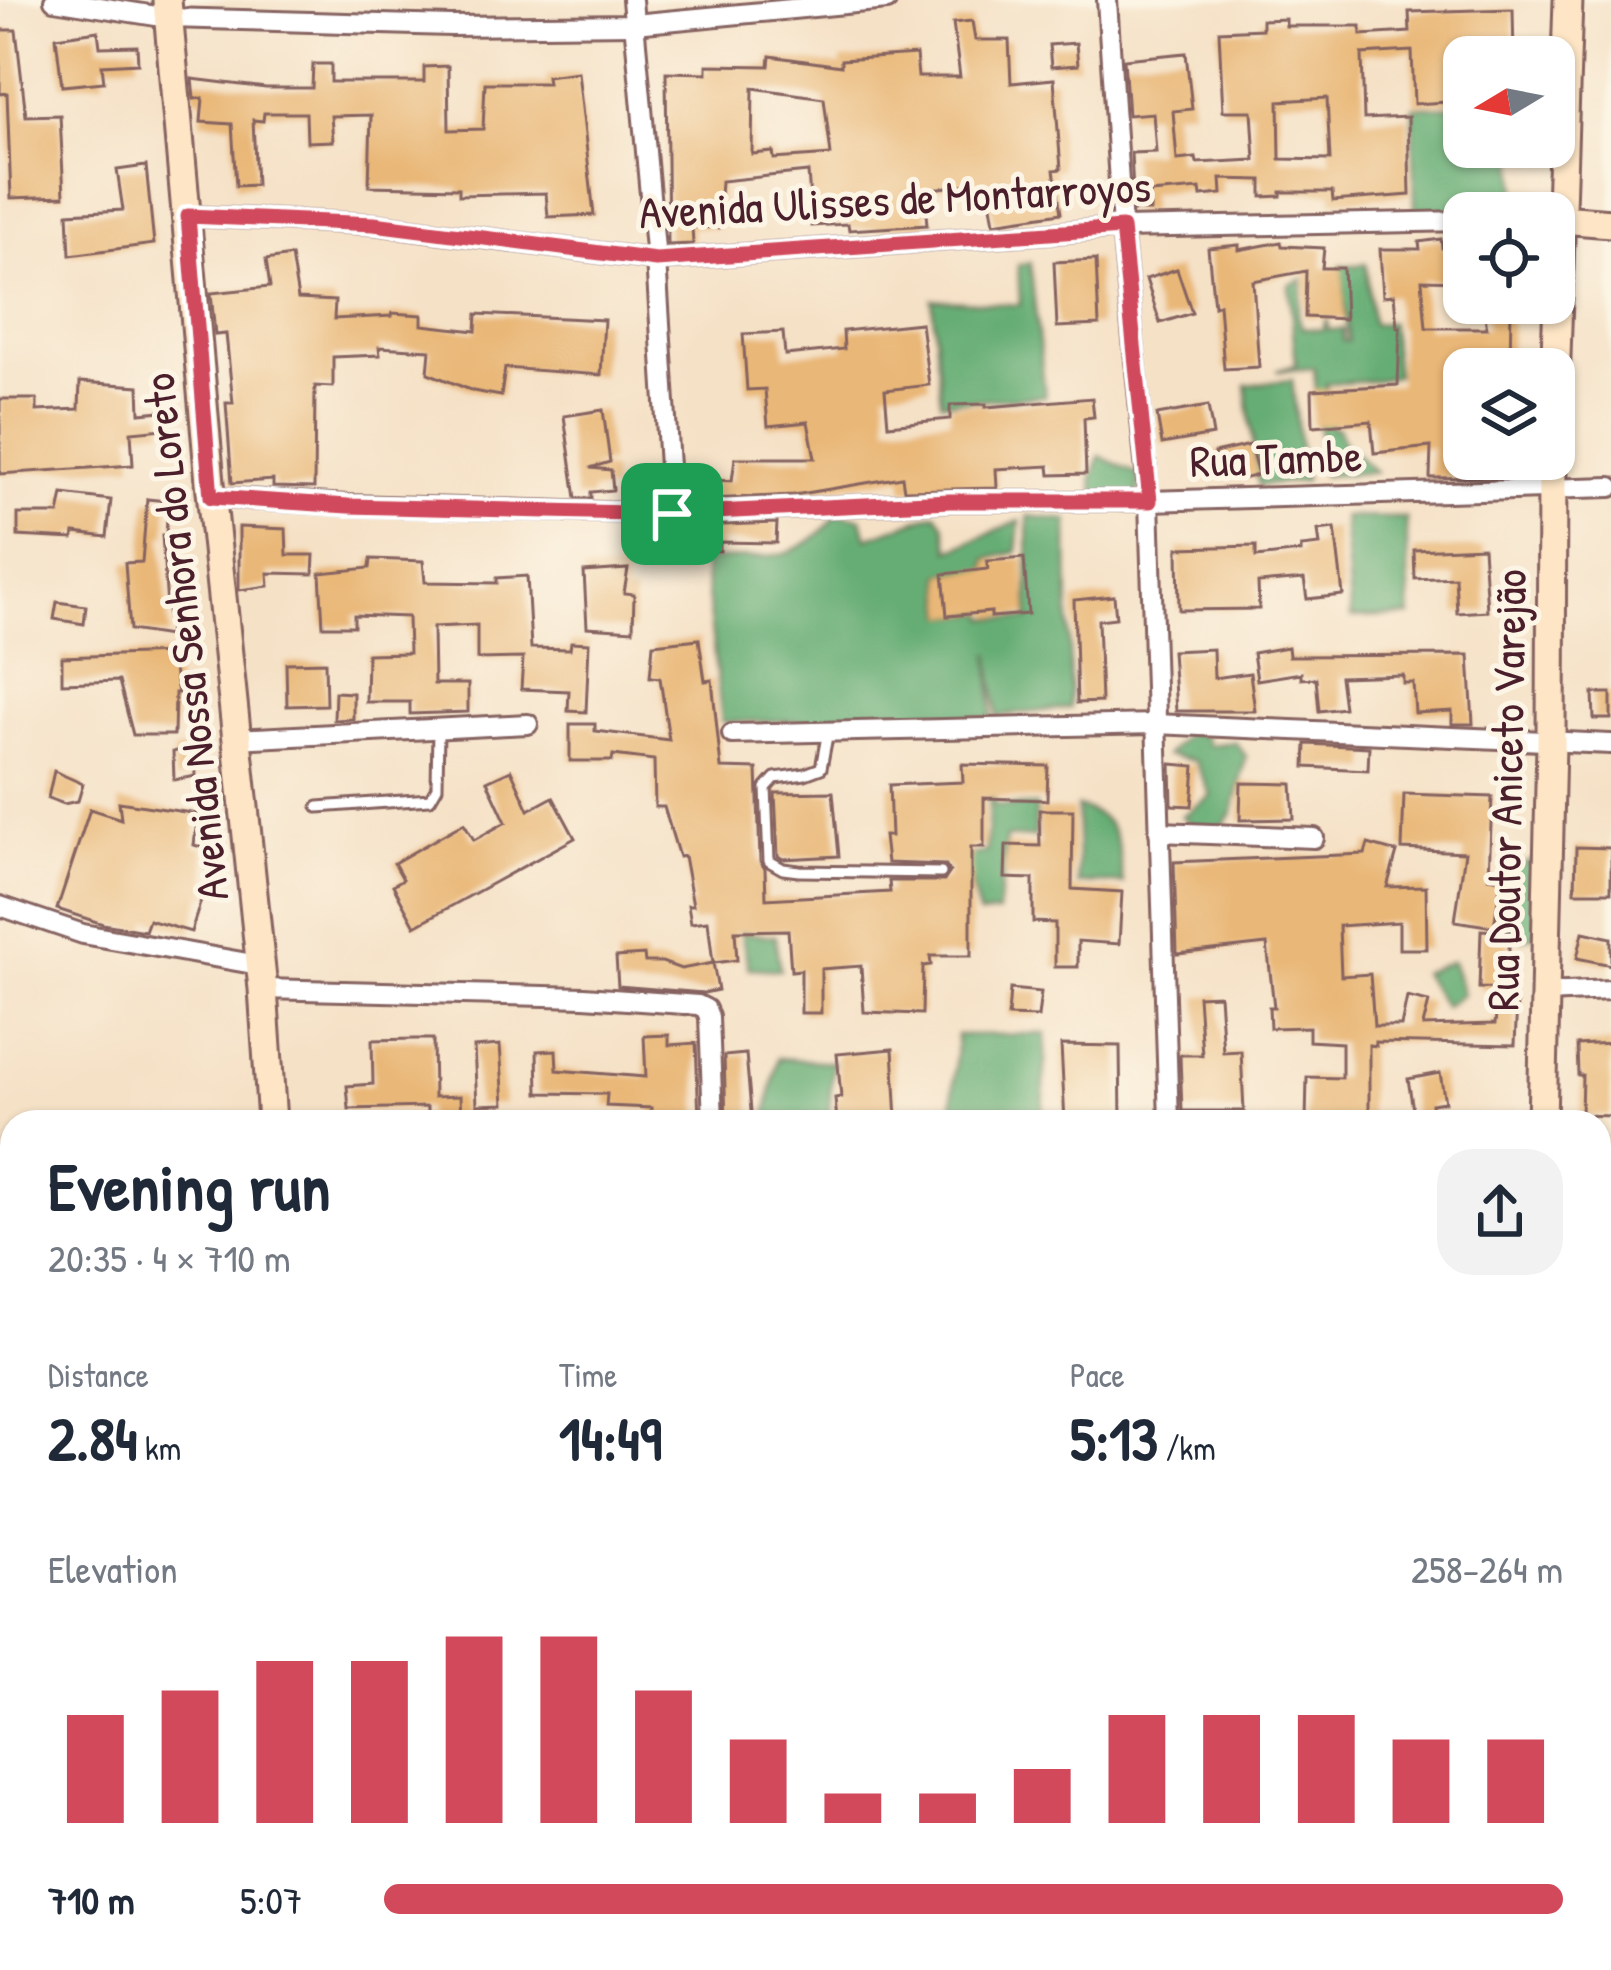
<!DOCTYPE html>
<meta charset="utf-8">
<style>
body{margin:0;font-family:"Patrick Hand",sans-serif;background:#f2f2f3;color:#1f2937;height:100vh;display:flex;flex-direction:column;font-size:45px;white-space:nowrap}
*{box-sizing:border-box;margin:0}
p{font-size:39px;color:#747a83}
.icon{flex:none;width:66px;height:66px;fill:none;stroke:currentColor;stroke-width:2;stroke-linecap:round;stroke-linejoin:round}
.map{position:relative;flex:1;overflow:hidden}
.sheet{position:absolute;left:0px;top:1110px;width:1611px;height:861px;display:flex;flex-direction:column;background:#fff;border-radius:36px 36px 0 0;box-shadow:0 3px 9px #0004}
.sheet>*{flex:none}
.needle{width:78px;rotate:260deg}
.tools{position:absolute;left:1443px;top:36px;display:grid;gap:24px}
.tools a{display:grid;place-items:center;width:132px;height:132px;border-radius:24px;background:#fff;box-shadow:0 3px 9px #0004;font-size:60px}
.pin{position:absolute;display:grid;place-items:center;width:102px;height:102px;color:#fff;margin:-51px;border-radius:24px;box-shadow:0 6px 18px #0006}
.round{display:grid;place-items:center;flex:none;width:126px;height:126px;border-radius:36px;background:#f2f2f3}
.head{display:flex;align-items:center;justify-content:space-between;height:204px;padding:0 48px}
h1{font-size:66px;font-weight:700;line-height:90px}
.stats{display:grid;grid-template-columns:repeat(3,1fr);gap:18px;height:204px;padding:12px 48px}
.stats div{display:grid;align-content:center}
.stats b{font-size:60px;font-weight:700}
.stats small{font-size:33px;font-weight:400}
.stats p{font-size:33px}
.chart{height:336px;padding:24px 48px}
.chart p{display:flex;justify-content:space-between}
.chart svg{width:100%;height:216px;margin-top:12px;stroke:#d1495b;stroke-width:6}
ul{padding:0 48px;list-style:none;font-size:39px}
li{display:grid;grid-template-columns:192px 144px 1fr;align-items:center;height:90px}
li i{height:30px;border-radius:15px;background:#d1495b}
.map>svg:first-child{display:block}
</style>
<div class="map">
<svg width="1611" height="1970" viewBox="0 0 1611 1970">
<rect width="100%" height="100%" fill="#fcf5e5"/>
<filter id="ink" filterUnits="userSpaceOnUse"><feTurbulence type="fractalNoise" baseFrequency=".00833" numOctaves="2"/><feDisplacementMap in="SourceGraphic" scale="24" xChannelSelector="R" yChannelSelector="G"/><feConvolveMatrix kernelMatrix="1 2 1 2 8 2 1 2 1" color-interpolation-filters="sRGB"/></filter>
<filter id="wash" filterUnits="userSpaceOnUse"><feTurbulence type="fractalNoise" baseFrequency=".004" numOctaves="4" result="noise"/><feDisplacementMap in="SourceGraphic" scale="48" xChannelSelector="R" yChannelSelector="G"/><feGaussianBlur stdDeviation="2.7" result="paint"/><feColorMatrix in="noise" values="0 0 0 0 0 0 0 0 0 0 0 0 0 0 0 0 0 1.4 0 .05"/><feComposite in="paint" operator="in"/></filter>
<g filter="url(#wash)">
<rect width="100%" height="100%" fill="#f5e1c6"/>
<!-- forest -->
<g fill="#66ad74" stroke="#586650" stroke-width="3">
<path d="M1464,106v41h52l1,64 -102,2 -2,-106z"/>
<path d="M1030,263l15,133 -104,6 -9,-103 88,6 -2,-40z"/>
<path d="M1366,264l6,60 18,-1 6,52c-16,8 -51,7 -70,9l5,44h7l6,15 31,29 -52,4 -9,-108 -37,3 19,-6 -7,-80 14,-6 -5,35 4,14 20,2 5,-12 1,12 15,-1v12h5l-7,-75z"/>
<path d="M1292,380l12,101 -46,5 -12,-101z"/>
<path d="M1100,456l39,19 -1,30 -10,6 -32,-14 -4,-19z"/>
<path d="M936,513l8,10 6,27 70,-29 -3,31 -30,7 -1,11 -44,4 4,42 40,-3 1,5 42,1 -1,-103 40,4 2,188 -73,8 -7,-63 2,64 -270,5 -19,-162c58,-4 97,5 134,-46l25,4 5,20z"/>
<path d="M1343,517l63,1 4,98 -59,2z"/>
<path d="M1188,732l18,5 2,8 27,-3 11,14 -13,56 -12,16 -29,-4 -10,-8 29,-20 -16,-35 -29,-6z"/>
<path d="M991,782l4,24h41l-1,31 -29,1 -8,75 -19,2 -13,-50 5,-10 15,-3z"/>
<path d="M1077,807c44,11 40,37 46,76l-45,1z"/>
<path d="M1539,858l-3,77 -15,4 -29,-21 19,-49z"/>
<path d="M741,933l34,3 5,34 -31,-2z"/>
<path d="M1452,961l11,33 -19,13 -22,-34z"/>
<path d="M1046,1034l-3,86 -92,2 6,-87z"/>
<path d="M778,1058l55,4 -5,60h-63z"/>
</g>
<g id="blocks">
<!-- building -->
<g fill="#e9b777" fill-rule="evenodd">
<path d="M1513,9l1,48h-50v44l-50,3 -2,-53 -50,3 2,65 44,-2 2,78 -77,6 -1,-9h-51v4l-19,1v-17l-41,-1 1,15 -21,2 -1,-7 -50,4v18h-16l-3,-58 25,-1 -3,-39 -25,2 -4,-56 62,-6 6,56 -19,2 4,49 19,-2 1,5 58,-3 -3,-49h-29l-4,-80 43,-2v-9l24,-1v7h75v9l49,-3 -1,-20zM1327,98l3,62 -50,-1 -1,-58z"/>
<path d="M972,21l3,19h34l2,43 43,-4 7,90 -7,1 7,43 -67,10 -7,-41 -63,8 3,35 -78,5 -1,-6 -36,2 -4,-54 -87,9 -3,47 -26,-1 1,17 -25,1 -2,-173 41,1v-8l62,1 1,-10 71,10v-6l75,-5 2,22h42l-7,-54zM753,88l71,10 7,57 -57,4 -1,-7 -21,2z"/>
<path d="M0,30h16l10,86 34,-1 4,81 -53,2 -4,-105 -7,1z"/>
<path d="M98,31l2,16 37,-1 1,17 -36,2 2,17 -42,4 -6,-49z"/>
<path d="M1076,43l2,22 -27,2 -2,-22z"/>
<path d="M313,64h18v18h93v-15l24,-1 1,64 34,-1 2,-46h62l-1,-7 32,-4 16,143 -46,2 -2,-24 -87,2v-7l-90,-2 2,-71 -40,1 2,25 -26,1 -1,-29h-42l-1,8 -10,-1 3,65 -20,1 -4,-62 -31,-2 2,-24 -9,1 -2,-20 74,9h46z"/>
<path d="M146,166l8,78 -84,11 -2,-42 55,-3 -6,-40z"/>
<path d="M1441,239l1,9h22v33l-42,-1 4,48h61l-4,-25h28l-1,66h-46v91l49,6 -2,11 -81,1 1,-31 -57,6 -3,-32 -58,5 -1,-36 86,-5 2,-58h-3l-3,-32 -11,1 -3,-47h40l-1,-7z"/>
<path d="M1281,242l1,4 42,2 -2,20h21l2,51 -40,-2 1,-46 -53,10 6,86 -35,2 -5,-65 -5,2 -6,-58 31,-3v5z"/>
<path d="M291,256l7,43 37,2 -1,18 58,-3v-3l30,2v10l54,6 1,-17 127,6 -3,55 -96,-7 -4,28 -28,-5 -45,-18 2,-23 -51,-3 1,8 -47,2v30l-18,-1 -1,102 -41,-1v-7l-41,3 -6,-80h7l-7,-69 -11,1 -4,-42 59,-6 -4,-27z"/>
<path d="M1096,260l3,65 -42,2 -3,-65z"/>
<path d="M1177,269l15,44 -32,10 -14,-44z"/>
<path d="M921,323l8,62 -44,5 3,35 62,-6v-14l36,-1v3l106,-9 2,19 -10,1 2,56 -36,1 -1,-9 -53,3 1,19 -93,2 -2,-13 -108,18 -83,4 2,-19 19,1 3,-23h80l-7,-36 -40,4 -3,-37 -18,1 -4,-56 40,-2 2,23 59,-6 -1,-18z"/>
<path d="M80,382l59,4 1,27 22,-2 2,18 -33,3 2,33 -133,9v-75h37v12l42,-2z"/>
<path d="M1208,406l5,29 -51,9 -5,-29z"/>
<path d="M603,410l7,52 -20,6 21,2 2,20 -22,2v6h-15l-12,-82z"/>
<path d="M1250,445l8,30 -20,5 -3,-12 -18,2 -3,-17z"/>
<path d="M63,494l48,6 -4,37 -33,-4 -1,6 -55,-3v-22h41z"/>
<path d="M147,499l21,2 -2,34h-4l7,101 -39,-6 -5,-67 17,-1z"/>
<path d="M777,523l-1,20 -56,-1v9l-51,-1v-23z"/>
<path d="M239,527l47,2 1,26h27l-1,19 -45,-1 1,13 -30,4z"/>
<path d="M1335,528l8,67 -36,4 -3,-20 -46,4 1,26 -80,1 -1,-62 78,-2v11l45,-5v-5l19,-2 -2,-15z"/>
<path d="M1483,547l4,64 -30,2 -2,-36 -40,2 -1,-29z"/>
<path d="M1024,558l4,56 -37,3v-5l-44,4 -4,-42 45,-5 -1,-8z"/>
<path d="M371,559l52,2 2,21 72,1v-5l30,-2 4,72 39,1 1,-7 18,1 -3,69 -18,-1 1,-20 -48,-2 2,-31 -46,1v-34l-44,2 1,57h34v28l-58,2v-12h-44l1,-48 42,-1 -1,-36 -54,-2v11h-31l-3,-53 50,-5z"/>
<path d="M628,569l-4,24 10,1 -1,36 -46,-3 -3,-55z"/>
<path d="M1114,596l2,22 -18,2 3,82 -24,1 -3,-103z"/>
<path d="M57,602l29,4 -2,18 -30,-5z"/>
<path d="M699,639l6,42 7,-1 9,88 36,1 3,92 5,8 1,30 124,-7 -1,-11h55l6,-9 -5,-7 -58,-2 -3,-27h7l-2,-51 74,-3 -1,-18 86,2 -1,34 -63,-2v49h-13v109h-41l1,9 -8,1 -1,48 -58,-2 -3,-46 -40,3v44h-20v-43l-10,1 -3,-41 -53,1 2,29 -24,3 -5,-42 -17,2 -3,-18h5l-9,-49 -5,1 -15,-50h-9l-1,-47 -41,-5 -1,6h-42v-37h25v7l74,9 -9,-62 -10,-1 3,-33z"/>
<path d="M1288,647l1,9 180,-1 4,69h-21v-13l-37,2 -2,-30h-10v-8l-63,2 4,31 -25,3 -3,-33 -15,1v-6l-44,7 -4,-27z"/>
<path d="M1213,649l1,29 36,-5 5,38h-79l-4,-60z"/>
<path d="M171,653l7,40h-3l-1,42h-41l-14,-54 -57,2v-26z"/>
<path d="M325,662l1,43 -39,1 -1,-43z"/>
<path d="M335,692l18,1v26l-19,1z"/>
<path d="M1593,693h18v26h-17z"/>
<path d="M1306,744l63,3 -1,23 -63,-3z"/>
<path d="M195,745l1,31 -22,4 -1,-28z"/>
<path d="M1171,764l24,2 -3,40 -20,-1z"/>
<path d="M511,770l18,40 24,-13 22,41 -160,88 -22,-41 10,-6 -9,-16 70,-40 10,17 32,-18 -19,-41z"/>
<path d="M54,771l29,13 -5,17 -14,3 -16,-6z"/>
<path d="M1241,783l51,1 2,35 -54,1z"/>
<path d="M833,792l6,64 -56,3 -5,-3 -3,-63z"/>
<path d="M1404,794l88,3 -3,80 12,2 -7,48 -39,-6 10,-69 -63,-3z"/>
<path d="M119,802l79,12 -4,31 10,3 5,49 -6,-3 -12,38 -42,-12 -4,11 -42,-7 -46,-15 33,-100 31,10z"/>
<path d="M1039,810h34l-1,79 50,3 -3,52 -41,-3v26h-23v-44l-22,-1v-43l-28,-1 1,-33 34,1z"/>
<path d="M1368,844l29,8 -10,35 39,-1 1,63h-28v-27l-60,4 2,50 29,-2 4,52h27l6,-29 22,5 -6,24 72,-2 3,-26 19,2 -2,45 -140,-3 1,4 -7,-1v77h-63l1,-45 35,1v-35l-33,-2v-14l-39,1 -1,-21h5l-7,-63 -90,10 -3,-92 191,-8z"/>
<path d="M1576,847l35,1v44h-36z"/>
<path d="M1481,930l28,2v57l-30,-1z"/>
<path d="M1583,932l28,6v27l-34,-7z"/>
<path d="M644,955l1,7h17l19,7 32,-6 5,27 -14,3 -86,-7 -2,-29z"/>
<path d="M1010,989l31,3 -3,25 -30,-1z"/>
<path d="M1219,995l4,57 18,-1 3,60h-62l-2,-56h22l-4,-59z"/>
<path d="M669,1035v10l27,-2 3,77 -47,2 -1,-14 -45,-2 1,-12 -69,-1 -1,-42 19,-1 1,20 89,7 -2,-41z"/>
<path d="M415,1039h18l1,58 26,-1 1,22 -34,2v-13l-78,2 -2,-23 26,-2 -1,-44z"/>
<path d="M1611,1043v73l-30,-1 1,-40h-4l-1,-30z"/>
<path d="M500,1045l4,59 -27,1 -3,-58z"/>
<path d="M1061,1045l59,1 1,76h-56z"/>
<path d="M893,1049l4,71 -60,2 -2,-24 6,-1 -4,-43z"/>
<path d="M746,1054l6,68h-26l-2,-66z"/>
<path d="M1440,1073l5,29 -14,2 3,18h-19l-7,-43z"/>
</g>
</g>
</g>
<g filter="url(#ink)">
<use href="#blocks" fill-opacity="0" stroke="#866361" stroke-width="3"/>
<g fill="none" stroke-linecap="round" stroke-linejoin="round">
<!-- lane casing -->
<g stroke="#866361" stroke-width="15">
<g id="lane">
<path d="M828,731l-7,37 -16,6 -30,4 -9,10 3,73 14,8 16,2 142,2"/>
<path d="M318,807l112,-8 7,-12 1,-58"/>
<path d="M1599,1820l12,-1"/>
<path d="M1576,1959l1,11 34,-3"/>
</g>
</g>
<!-- street casing -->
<g stroke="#866361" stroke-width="24">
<g id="street">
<path d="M54,0l115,18 282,8 183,-2 253,-24"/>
<path d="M632,0l24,260 16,254"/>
<path d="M1107,0l15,228 27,273 20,621"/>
<path d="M188,216l185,8 283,36 466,-32 342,-7"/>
<path d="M211,497l137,8 324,9 278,-13h199l462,-14"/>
<path d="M732,734l423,-10 456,20"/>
<path d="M235,739l293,-15"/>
<path d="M1159,832l155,6"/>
<path d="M0,906l83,28 176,31"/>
<path d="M263,989l321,8 114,8 8,4 3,8 4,105"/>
<path d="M1545,993l66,-3"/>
<path d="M1599,1240h12"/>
<path d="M0,1244h12"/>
<path d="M1599,1491l12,-1"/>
<path d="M0,1516l12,-2"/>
<path d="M826,1959l1,11"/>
<path d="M1010,1959l1,11"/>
<path d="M1224,1959l1,11"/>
<path d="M1512,1959v11"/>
</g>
</g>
<!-- secondary casing -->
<g stroke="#866361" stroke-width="33">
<g id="secondary">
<path d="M167,0l43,482 53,507 9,133"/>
<path d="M1561,219l50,4"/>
<path d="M1554,416l14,-416"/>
<path d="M1542,1122l9,-378 1,-285"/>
<path d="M1599,1750h12"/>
<path d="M0,1778l12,-2"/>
<path d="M356,1959l1,11"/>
</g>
</g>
<!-- lane -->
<use href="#lane" stroke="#fff" stroke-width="9"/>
<!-- street -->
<use href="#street" stroke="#fff" stroke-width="18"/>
<!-- secondary -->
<use href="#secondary" stroke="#fde5c5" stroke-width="27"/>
</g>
</g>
<g fill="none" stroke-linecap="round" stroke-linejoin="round" filter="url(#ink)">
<!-- route casing -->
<g stroke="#fff" stroke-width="24">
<path id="route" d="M188,216l186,8 282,36 466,-32 28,273h-200l-278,13 -324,-8 -137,-9z"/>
</g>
<!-- route -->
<use href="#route" stroke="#d1495b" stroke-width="15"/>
</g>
<g text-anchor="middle" stroke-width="10" stroke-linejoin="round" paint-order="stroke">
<!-- street labels -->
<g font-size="45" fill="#4a1f2b" stroke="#fcf5e5">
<text transform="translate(895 199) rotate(-3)" y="16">Avenida Ulisses de Montarroyos</text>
<text transform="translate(1276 458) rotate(-2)" y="16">Rua Tambe</text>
<text transform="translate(185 637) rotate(-96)" y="16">Avenida Nossa Senhora do Loreto</text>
<text transform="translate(1506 790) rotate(-89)" y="16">Rua Doutor Aniceto Varejão</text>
</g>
</g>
</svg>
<div class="tools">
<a><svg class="needle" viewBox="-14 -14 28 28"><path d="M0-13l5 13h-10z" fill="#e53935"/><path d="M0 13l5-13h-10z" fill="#747a83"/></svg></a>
<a><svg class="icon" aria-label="locate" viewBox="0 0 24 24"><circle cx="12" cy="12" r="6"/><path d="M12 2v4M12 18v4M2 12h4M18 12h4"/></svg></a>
<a><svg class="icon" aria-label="layers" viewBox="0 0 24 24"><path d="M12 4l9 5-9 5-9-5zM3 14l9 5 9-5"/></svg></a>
</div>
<div class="pin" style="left:672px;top:514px;background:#1e9e55"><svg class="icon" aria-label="arrive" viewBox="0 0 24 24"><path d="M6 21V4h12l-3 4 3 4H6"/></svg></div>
<section class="sheet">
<div class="head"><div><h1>Evening run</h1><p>20:35 · 4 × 710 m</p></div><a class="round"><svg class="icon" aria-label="share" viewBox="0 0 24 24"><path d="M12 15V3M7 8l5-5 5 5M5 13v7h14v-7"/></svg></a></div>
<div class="stats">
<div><p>Distance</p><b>2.84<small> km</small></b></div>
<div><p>Time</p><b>14:49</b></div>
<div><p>Pace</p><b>5:13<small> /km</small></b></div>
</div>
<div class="chart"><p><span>Elevation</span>258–264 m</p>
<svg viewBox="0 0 160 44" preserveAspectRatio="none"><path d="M5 44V22M15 44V17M25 44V11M35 44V11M45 44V6M55 44V6M65 44V17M75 44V27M85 44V38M95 44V38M105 44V33M115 44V22M125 44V22M135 44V22M145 44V27M155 44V27"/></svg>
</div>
<ul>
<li><b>710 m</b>5:07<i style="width:100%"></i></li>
</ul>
</section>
</div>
